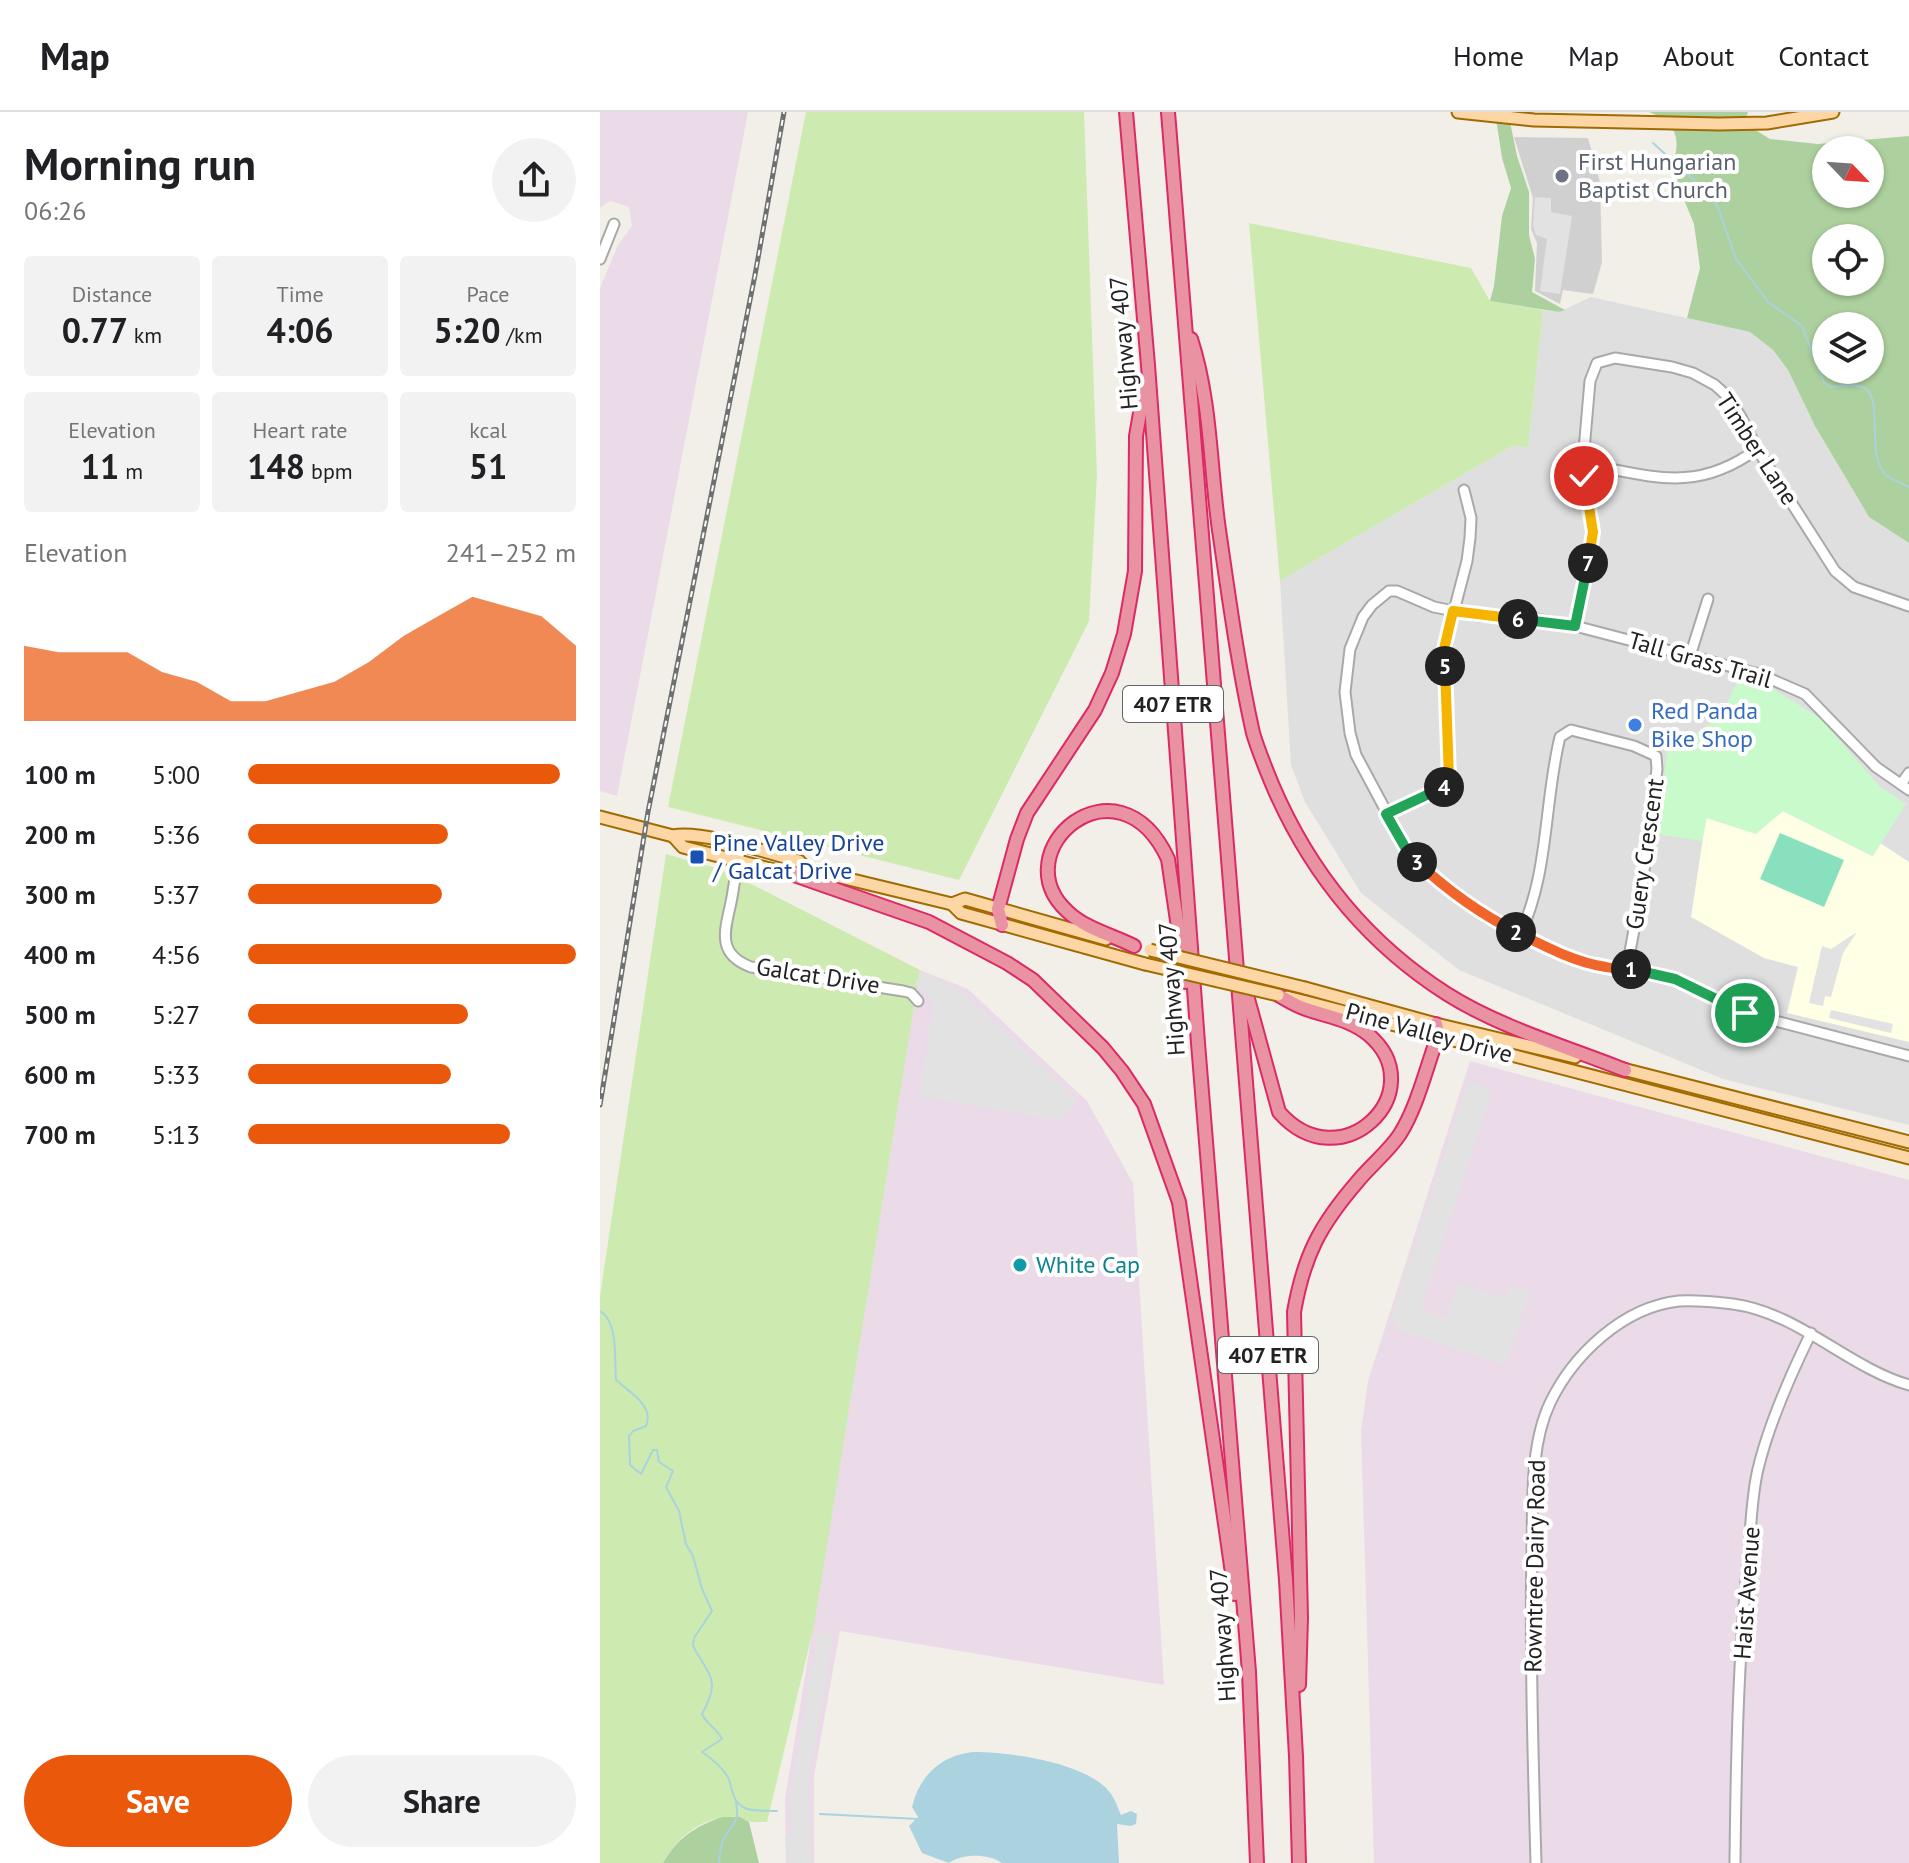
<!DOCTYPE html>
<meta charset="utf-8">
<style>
body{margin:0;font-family:"PT Sans",sans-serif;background:#f2f2f2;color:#202124;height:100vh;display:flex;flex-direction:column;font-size:30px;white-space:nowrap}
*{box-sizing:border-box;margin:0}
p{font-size:26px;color:#757577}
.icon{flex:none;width:44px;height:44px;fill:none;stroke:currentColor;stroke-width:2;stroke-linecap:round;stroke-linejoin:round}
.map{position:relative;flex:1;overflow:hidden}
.side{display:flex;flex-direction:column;background:#fff;width:600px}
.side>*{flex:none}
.needle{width:52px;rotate:115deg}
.controls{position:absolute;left:1212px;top:24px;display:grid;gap:16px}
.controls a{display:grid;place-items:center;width:72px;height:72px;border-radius:50%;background:#fff;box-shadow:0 2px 6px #0004;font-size:40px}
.pin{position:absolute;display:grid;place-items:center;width:68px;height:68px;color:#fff;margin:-34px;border:4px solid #fff;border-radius:50%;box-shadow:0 2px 8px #0007}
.km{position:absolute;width:40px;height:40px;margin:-20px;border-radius:50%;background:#222;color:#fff;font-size:22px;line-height:40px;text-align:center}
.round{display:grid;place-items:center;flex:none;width:84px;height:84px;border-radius:42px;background:#f2f2f2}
.head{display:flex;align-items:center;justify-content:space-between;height:136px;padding:0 24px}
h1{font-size:44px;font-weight:700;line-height:60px}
.stats{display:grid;grid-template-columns:repeat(3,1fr);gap:12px;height:136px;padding:8px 24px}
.stats div{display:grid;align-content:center;border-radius:8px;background:#f2f2f2;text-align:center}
.stats b{font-size:34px;font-weight:700}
.stats small{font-size:22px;font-weight:400}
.stats p{font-size:22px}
.chart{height:224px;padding:16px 24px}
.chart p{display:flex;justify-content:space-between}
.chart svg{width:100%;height:144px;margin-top:8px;fill:#ea580c;opacity:.7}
.action{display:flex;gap:16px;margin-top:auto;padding:16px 24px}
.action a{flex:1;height:92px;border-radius:48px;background:#ea580c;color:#fff;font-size:32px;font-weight:700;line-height:92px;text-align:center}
.action a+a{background:#f2f2f2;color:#202124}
ul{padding:0 24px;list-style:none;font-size:26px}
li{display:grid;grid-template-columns:128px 96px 1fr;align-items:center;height:60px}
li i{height:20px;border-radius:10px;background:#ea580c}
header{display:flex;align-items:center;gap:48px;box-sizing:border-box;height:112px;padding:0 40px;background:#fff;border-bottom:2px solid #e0e0e0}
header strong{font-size:38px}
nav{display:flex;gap:44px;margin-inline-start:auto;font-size:28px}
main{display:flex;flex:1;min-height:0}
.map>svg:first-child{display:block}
</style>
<header>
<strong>Map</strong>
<nav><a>Home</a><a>Map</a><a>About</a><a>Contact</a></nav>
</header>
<main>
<section class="side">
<div class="head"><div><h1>Morning run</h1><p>06:26</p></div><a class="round"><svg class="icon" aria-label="share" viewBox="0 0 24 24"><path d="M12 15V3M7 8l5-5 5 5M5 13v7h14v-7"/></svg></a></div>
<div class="stats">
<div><p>Distance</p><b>0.77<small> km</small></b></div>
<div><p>Time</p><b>4:06</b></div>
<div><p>Pace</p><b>5:20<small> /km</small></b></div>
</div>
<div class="stats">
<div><p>Elevation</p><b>11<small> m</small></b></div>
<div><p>Heart rate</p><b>148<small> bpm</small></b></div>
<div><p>kcal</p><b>51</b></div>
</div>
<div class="chart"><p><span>Elevation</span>241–252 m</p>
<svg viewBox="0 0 160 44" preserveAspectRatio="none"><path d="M0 44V21L10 23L20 23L30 23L40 29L50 32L60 38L70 38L80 35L90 32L100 26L110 18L120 12L130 6L140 9L150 12L160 21V44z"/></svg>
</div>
<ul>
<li><b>100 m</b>5:00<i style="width:95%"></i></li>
<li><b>200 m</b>5:36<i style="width:61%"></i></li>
<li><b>300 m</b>5:37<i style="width:59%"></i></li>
<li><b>400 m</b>4:56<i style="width:100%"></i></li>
<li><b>500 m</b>5:27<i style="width:67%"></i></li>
<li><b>600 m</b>5:33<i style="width:62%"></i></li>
<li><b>700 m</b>5:13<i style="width:80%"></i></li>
</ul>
<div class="action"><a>Save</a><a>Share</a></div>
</section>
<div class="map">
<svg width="1309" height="1751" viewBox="0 0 1309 1751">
<rect width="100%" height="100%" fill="#f2efe9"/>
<!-- residential -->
<path fill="#e0dfdf" d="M991,185l159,35 23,18 15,20 27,56 54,91 40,26v582l-186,-46 -264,-109 -98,-77 -56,-91 -14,-37 -11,-184 234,-136 14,3 15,-138 16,2z"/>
<!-- industrial -->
<g fill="#ebdbe8">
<path d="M0,0h148l-131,684 -17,-5v-503l18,-43 14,-19 -3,-19 -19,-6 -10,7z"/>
<path d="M320,858l48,19 119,112 46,82 31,502 -324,-54 -26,145v87h-28l-1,-64z"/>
<path d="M870,949l439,119v683h-535l-13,-432 7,-50z"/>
</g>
<!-- education -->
<path fill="#ffffe5" d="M1183,699l89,45 8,-13 29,19v180l-122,-29 11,-46 -34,-9 -73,-41 15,-99 50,15z"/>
<!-- religious -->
<path fill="#d0d0d0" d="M914,25l74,1 12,44 2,80 -9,32 -30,-4 -3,14 -25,-13 2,-48 -6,-14 2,-31z"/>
<!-- grass -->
<g fill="#cdebb0">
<path d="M206,0h278l13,363 -8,146 -130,259 -291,-73z"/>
<path d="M649,111l222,45 19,33 53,9 -15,138 -14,-3 -234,136z"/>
<path d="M66,742l50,14 39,18 165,84 -106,656 -47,196c-6,0 -14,1 -19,-1 -4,-1 -8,-4 -12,-4 -32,-2 -59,20 -73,46h-63v-567z"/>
</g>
<!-- forest -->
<g fill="#add19e" fill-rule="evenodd">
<path d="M895,0h13l9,44 12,36v43l6,24 -3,33 33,18 -6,2 -69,-11 4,-15 8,-70 9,-28 -9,-30z"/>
<path d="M1049,0h99l-4,11 26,16 48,5 91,-8v407l-40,-26 -54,-91 -27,-56 -15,-20 -23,-18 -63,-14 13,-50 -6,-44 -23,-56c11,-27 7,-45 -22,-56zM1226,38h44v44h-44zM1226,126h44v44h-44zM1226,214h44v44h-44z"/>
<path d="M122,1705h18l9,5 10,41h-96c14,-25 33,-37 59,-46z"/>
</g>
<!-- park -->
<path fill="#c8facc" d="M1139,567l33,9 49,31 58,67 27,18 -33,52 -90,-45 -27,23 -49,-16 -5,23 -45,-7 10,-81 52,-35z"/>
<!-- pitch -->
<path fill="#88e0be" d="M1180,721l64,27 -20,47 -64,-28z"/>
<!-- parking -->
<g fill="#e2e2e2">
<path d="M935,85l16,1v14l21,4 -12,78 -20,-3 7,-52 -11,-4 -3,-9z"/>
<path d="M1257,820l-14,21 -12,44 -6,-1 -2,10 -14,-3 13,-57 9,3z"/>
<path d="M323,861l37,17 118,110 -19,20 -140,-24 15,-94 -19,-18z"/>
<path d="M1231,898l62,14 -2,9 -62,-15z"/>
<path d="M868,970l24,8 -71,220 25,8 12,-35 47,15 4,-12 16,5 2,-4 4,1 -25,77 -110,-36 1,-7 -7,-2z"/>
<path d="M218,1520l15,3 -25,149 3,79h-24l-2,-27h7l-2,-39z"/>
</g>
<!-- water -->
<path fill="#aad3df" d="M375,1640c35,0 122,11 139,47 3,5 4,10 7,16l10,-4 6,3 -1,10 -5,2 -14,-2 2,39h-117c-13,-9 -39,-10 -53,0l-27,-10 -13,-27 9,-9 -6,-10c7,-31 30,-53 63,-55z"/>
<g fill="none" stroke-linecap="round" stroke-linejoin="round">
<!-- stream -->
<g stroke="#aad3df" stroke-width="2">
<path d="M1053,31l52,47 12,15 19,54 32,43 34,24 22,56 6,5c10,-1 22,-3 32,0 24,8 2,67 24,88 6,5 16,8 23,12"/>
<path d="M0,1199c19,11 14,48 16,69 13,12 39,26 30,46l-13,5 -4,5 1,29 11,9 12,-24h4l2,12 14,9 -7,16 13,24 7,33 7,12 9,33 10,22 -18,27 -1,8c17,31 28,34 9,68 5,11 15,14 20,25l-20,13c10,7 23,17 27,28 4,11 3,22 16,28 8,4 23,2 32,3"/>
<path d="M220,1702l98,5"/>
<path d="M119,1751c1,-6 1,-14 3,-20 6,-18 19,-16 14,-41"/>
</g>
<!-- minor casing -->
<g stroke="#a9a9a9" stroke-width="13">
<g id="minor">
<path d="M0,147l14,-35"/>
<path d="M984,352c68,12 112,30 173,-15"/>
<path d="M975,514l18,-86 -9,-90 6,-69 7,-18 18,-5 57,9 21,6 22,12 13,12 13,20 16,32 78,122 19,16 55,19"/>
<path d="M1090,544l18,-57"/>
<path d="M1301,672l8,-11"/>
<path d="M1309,678l-33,-23 -71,-73 -46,-20 -184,-48 -45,-8 -52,-2 -44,-9 -37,-16h-8l-17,14 -9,12 -13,32 -5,43 5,41 6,22 53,99 39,35 39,28 72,36 47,14 21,1 48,11 70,34 164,43"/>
<path d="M786,702l52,-23 6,-4 5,-9 -5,-129 23,-88 3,-23 1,-20 -7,-28"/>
<path d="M141,735c-4,16 -6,33 -9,50 -5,29 -19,56 19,70l152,24 8,2 7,8"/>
<path d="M920,822c29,-60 24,-132 40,-197l11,-7 63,16 22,10 1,13 -15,117 -15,82"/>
<path d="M936,1751c-3,-105 -6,-211 -4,-316 1,-46 -2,-102 18,-144 23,-48 73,-96 129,-102 17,-1 37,1 54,3 66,9 114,63 176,81"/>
<path d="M1135,1751c1,-101 3,-203 13,-303 3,-30 3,-62 10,-91 11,-46 32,-93 53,-136"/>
</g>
</g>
<!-- major casing -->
<g stroke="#a06b00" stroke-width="15">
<g id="major">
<path d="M858,0l76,8 185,4 48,-1 66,-11"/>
<path d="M0,705l73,19c29,-6 95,17 126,25l8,8 145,35 13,-5 141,40"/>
<path d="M73,724l10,11 111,28 5,-2"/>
<path d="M352,792l9,9 184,51"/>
<path d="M705,876l131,36 139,33"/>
<path d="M687,885l622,161"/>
<path d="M1019,956l290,74"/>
</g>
</g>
<!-- highway casing -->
<g stroke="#dc2a67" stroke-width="16">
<g id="highway">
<path d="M526,0l22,253 50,678 51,629 8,191"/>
<path d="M568,0l118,1468 10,176 3,107"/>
<path d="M591,227c20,61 19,128 28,191 10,68 19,136 34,203 5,17 12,34 19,51 37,87 95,159 175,210 52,33 120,53 178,76"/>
<path d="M194,763l135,47 78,41 26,17 70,68 19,23 22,33 35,98 56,392"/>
<path d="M402,813l-4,-16 19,-70 10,-26 68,-103 17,-37 12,-39 11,-63 1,-135 9,-52"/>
<path d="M534,834c-22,-11 -48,-17 -66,-34 -67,-61 50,-161 100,-53l18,123"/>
<path d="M645,876l34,124c62,71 155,-21 90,-77 -19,-16 -41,-18 -63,-26 -10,-3 -19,-9 -28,-14"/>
<path d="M699,1573l2,-67 -7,-306c10,-57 26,-87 64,-131 13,-16 31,-30 42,-47 18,-29 26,-66 38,-98l-2,-12"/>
</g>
</g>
<!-- minor -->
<use href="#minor" stroke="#fff" stroke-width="9"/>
<!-- major -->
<use href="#major" stroke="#fcd6a4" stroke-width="11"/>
<!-- highway -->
<use href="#highway" stroke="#e892a2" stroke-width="12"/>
<!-- rail casing -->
<g stroke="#707070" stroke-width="5">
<path id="rail" d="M0,993l48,-293 107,-537 29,-163"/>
</g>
<!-- rail -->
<use href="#rail" stroke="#fff" stroke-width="2" stroke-dasharray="6" stroke-linecap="butt"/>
<!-- major-bridge casing -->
<g stroke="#a06b00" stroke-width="15" stroke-linecap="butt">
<g id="major-bridge">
<path d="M550,838l155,38"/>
<path d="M545,852l133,31"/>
</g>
</g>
<!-- major-bridge -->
<use href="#major-bridge" stroke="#fcd6a4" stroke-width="11"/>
</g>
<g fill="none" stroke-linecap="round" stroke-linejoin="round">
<!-- split-1 casing -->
<g stroke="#fff" stroke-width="16">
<path id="split-1" d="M1031,857l44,10 70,34"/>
</g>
<!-- split-2 casing -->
<g stroke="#fff" stroke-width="16">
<path id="split-2" d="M916,820c28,14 58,30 90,35 8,2 17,1 25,2"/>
</g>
<!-- split-3 casing -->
<g stroke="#fff" stroke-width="16">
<path id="split-3" d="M817,750c30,28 62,51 99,70"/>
</g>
<!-- split-4 casing -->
<g stroke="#fff" stroke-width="16">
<path id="split-4" d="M817,750l-8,-8 -23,-40 58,-27"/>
</g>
<!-- split-5 casing -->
<g stroke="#fff" stroke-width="16">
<path id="split-5" d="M844,675l5,-9 -4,-112"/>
</g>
<!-- split-6 casing -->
<g stroke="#fff" stroke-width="16">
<path id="split-6" d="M845,554l-1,-17 9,-38 65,8"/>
</g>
<!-- split-7 casing -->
<g stroke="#fff" stroke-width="16">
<path id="split-7" d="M918,507l57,7 13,-63"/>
</g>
<!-- split-8 casing -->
<g stroke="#fff" stroke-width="16">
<path id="split-8" d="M984,364l9,56 -5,31"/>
</g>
<!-- split-1 -->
<use href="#split-1" stroke="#22a559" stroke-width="10"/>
<!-- split-2 -->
<use href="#split-2" stroke="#f0652b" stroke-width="10"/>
<!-- split-3 -->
<use href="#split-3" stroke="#f0652b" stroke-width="10"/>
<!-- split-4 -->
<use href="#split-4" stroke="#22a559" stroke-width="10"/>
<!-- split-5 -->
<use href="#split-5" stroke="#f5b400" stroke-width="10"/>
<!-- split-6 -->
<use href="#split-6" stroke="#f5b400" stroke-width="10"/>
<!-- split-7 -->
<use href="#split-7" stroke="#22a559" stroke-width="10"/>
<!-- split-8 -->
<use href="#split-8" stroke="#f5b400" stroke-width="10"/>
</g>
<!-- markers -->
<circle fill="#6b7280" stroke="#fff" stroke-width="3" cx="962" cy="64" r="8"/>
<circle fill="#3f7fe0" stroke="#fff" stroke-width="3" cx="1035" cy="613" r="8"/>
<rect fill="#1a4fb4" stroke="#fff" stroke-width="3" x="89" y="737" width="16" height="16" rx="4"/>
<circle fill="#0f9aa8" stroke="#fff" stroke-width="3" cx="420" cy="1153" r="8"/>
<g text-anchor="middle" stroke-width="8" stroke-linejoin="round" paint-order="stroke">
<!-- shield labels -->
<g fill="#fff" stroke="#646464" stroke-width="2">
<rect x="523" y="574" width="100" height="36" rx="6"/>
<rect x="618" y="1225" width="100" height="36" rx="6"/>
</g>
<g font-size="22" font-weight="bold" fill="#222">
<text x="573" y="600">407 ETR</text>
<text x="668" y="1251">407 ETR</text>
</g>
<!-- worship labels -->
<g font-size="24" fill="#5b616d" stroke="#fff" text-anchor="start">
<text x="978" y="58">First Hungarian<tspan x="978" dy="28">Baptist Church</tspan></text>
</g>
<!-- street labels -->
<g font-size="24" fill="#222" stroke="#fff">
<text transform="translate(524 231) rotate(-95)" y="8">Highway 407</text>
<text transform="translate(1157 337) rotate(57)" y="8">Timber Lane</text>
<text transform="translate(1100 548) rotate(16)" y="8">Tall Grass Trail</text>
<text transform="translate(1045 742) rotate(-82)" y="8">Guery Crescent</text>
<text transform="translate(218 864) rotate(9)" y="8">Galcat Drive</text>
<text transform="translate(572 877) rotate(-94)" y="8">Highway 407</text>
<text transform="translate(829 921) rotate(15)" y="8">Pine Valley Drive</text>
<text transform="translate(935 1454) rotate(-89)" y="8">Rowntree Dairy Road</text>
<text transform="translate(1147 1481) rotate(-86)" y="8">Haist Avenue</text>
<text transform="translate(623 1523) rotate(-94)" y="8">Highway 407</text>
</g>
<!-- shop labels -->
<g font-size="24" fill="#366cbe" stroke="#fff" text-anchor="start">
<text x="1051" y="607">Red Panda<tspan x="1051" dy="28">Bike Shop</tspan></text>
</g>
<!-- transit labels -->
<g font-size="24" fill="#164399" stroke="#fff" text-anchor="start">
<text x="113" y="739">Pine Valley Drive<tspan x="113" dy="28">/ Galcat Drive</tspan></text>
</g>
<!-- culture labels -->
<g font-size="24" fill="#0d838f" stroke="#fff" text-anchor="start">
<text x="436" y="1161">White Cap</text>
</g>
</g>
</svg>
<div class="controls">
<a><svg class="needle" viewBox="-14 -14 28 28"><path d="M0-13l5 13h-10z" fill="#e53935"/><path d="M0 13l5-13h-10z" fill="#757577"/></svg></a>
<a><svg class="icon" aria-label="locate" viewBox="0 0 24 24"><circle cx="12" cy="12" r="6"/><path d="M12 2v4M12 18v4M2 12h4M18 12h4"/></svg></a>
<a><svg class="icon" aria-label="layers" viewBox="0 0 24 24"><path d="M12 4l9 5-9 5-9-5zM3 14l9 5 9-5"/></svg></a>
</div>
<div class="pin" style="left:1145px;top:901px;background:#1e9e55"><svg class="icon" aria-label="arrive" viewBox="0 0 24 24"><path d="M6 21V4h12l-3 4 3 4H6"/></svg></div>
<div class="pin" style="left:984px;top:364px;background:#d93025"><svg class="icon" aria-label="check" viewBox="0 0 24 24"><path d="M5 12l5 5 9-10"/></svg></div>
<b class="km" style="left:1031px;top:857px">1</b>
<b class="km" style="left:916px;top:820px">2</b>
<b class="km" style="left:817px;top:750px">3</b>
<b class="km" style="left:844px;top:675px">4</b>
<b class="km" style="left:845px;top:554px">5</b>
<b class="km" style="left:918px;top:507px">6</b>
<b class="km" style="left:988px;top:451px">7</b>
</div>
</main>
